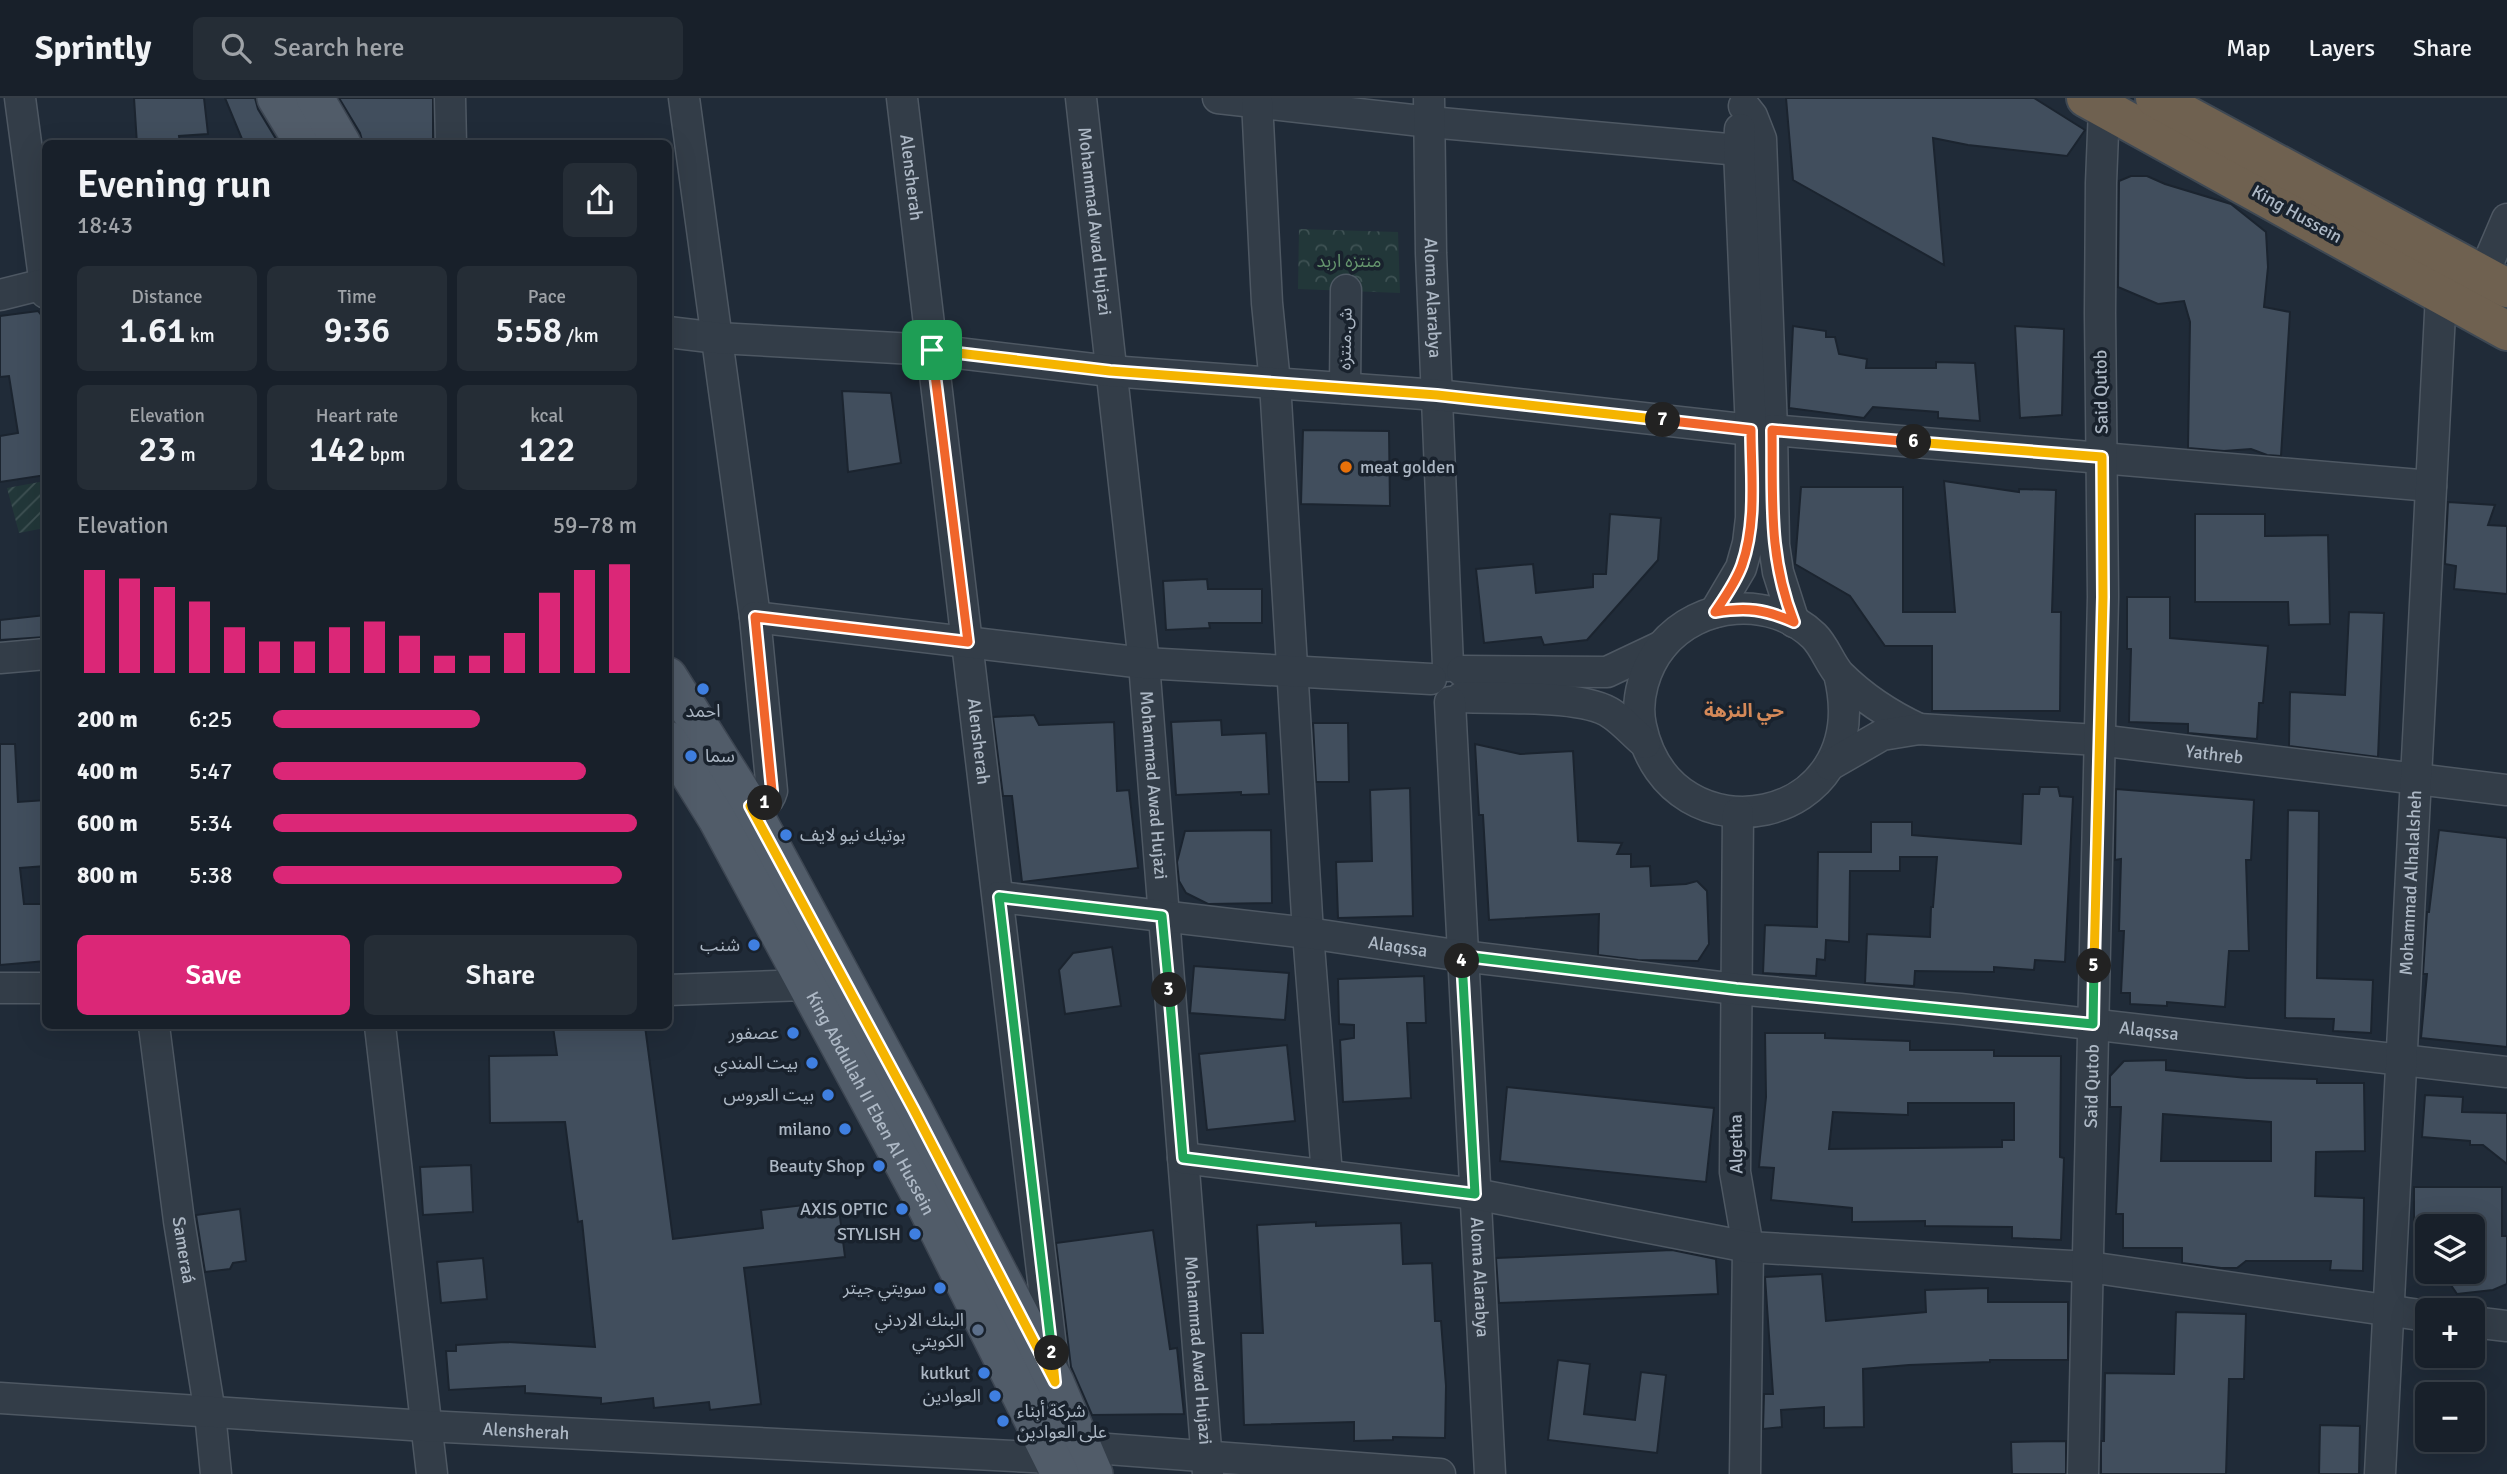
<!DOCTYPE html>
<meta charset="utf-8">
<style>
body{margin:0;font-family:Signika,"Noto Sans Arabic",sans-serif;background:#252d36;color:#f1f3f6;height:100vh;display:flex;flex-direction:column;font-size:26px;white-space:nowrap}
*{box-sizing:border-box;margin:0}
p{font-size:23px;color:#9fa3a8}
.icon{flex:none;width:38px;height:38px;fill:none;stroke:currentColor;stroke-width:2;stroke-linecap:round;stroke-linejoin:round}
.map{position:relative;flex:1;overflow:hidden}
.drawer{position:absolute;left:42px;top:42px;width:630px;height:889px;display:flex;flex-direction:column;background:#18202a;border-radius:10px;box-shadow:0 7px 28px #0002,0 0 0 2px #363e47}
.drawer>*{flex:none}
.tools{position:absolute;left:2415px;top:1116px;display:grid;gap:14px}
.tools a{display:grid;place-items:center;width:70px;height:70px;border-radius:10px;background:#18202a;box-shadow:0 7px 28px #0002,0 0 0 2px #363e47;font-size:35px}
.pin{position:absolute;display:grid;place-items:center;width:60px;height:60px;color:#fff;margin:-30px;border-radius:14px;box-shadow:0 4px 10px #0006}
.km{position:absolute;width:35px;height:35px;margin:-18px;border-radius:50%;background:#222;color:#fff;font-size:19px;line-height:35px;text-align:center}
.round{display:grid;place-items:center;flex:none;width:74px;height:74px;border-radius:10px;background:#252d36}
.headline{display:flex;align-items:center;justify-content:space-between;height:119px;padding:0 35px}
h1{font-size:38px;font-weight:600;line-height:52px}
.figures{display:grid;grid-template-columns:repeat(3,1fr);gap:10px;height:119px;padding:7px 35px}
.figures div{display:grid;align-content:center;border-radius:10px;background:#252d36;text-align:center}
.figures b{font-size:35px;font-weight:600}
.figures small{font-size:19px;font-weight:400}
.figures p{font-size:19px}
.chart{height:196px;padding:14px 35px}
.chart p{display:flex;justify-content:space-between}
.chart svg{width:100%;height:126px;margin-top:7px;stroke:#db2777;stroke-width:6}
.button{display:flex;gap:14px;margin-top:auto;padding:14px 35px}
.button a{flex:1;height:80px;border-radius:10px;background:#db2777;color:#fff;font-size:28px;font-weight:600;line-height:80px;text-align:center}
.button a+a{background:#252d36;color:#f1f3f6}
ul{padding:0 35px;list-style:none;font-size:23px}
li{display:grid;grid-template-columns:112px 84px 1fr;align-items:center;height:52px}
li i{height:18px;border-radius:9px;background:#db2777}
header{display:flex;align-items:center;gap:42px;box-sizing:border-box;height:98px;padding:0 35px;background:#18202a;border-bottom:2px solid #363e47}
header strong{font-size:33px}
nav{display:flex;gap:38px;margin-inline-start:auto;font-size:24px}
.search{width:490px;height:63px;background:#252d36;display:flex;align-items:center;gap:18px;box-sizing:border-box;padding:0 24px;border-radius:10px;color:#9fa3a8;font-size:26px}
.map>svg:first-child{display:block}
</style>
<header>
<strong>Sprintly</strong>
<div class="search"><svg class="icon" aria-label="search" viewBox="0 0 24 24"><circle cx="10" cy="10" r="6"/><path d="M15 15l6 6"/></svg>Search here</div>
<nav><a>Map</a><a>Layers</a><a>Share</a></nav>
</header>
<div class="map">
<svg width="2507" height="1376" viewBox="0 0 2507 1376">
<defs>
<pattern id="park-crowns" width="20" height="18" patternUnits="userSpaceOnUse" patternTransform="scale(1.75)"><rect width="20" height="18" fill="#223739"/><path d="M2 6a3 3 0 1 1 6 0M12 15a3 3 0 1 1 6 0" fill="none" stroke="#3f5254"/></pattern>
<pattern id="garden-furrows" width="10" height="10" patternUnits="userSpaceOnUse" patternTransform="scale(1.75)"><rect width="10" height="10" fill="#223739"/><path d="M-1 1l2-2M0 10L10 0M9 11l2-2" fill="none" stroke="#3f5254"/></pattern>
</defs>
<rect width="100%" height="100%" fill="#202b38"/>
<!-- park -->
<path fill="url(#park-crowns)" d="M1299,131l99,3 2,61 -102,-4z"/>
<!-- garden -->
<path fill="url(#garden-furrows)" d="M45,383v47l-26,5 -12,-45z"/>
<!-- building -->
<g fill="#414e5d" stroke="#1b242f" stroke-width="2" fill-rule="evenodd">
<path d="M134,0h70l4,36 -29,2 1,8h-43z"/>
<path d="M225,0h30l3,11 21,35h-35z"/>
<path d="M339,0h94v46h-70l-3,-11z"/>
<path d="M1786,0h248l51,32 -18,26 -99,-11 -35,-7 11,127 -151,-85z"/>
<path d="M2131,78h16l18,8 66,20 35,28 2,35 -4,40 26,5 -9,144 -14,-1 -16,-6 -27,2 -36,-3 2,-126 -6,-21 -26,3 -40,-17 1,-106z"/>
<path d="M38,213l8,10v154l-46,7v-46l18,-3 -9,-57 -9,1v-61z"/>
<path d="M1793,228l33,5v6h9l4,17 28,5 -1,9h70v-6l39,1 5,58 -42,-3v-6l-65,-5 -9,11 -75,-10z"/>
<path d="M2015,228l49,3 -2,86 -42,3z"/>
<path d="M842,293l49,2 10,70 -53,9z"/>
<path d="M1303,332l86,1 1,75 -89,-2z"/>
<path d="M1944,383l75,11v-3l37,1 -4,122h9l-1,99h-128v-65h-47l-35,-50 -55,-32 6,-77h102v125h52z"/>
<path d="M2448,404l47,3 -7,20 19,1v68l-53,-5 2,-23 -11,-2z"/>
<path d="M1610,416l51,4 -3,42 -71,80 -43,5 -3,-8 -57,6 -8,-74 57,-5 3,29 57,-6v-13h13z"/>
<path d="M2195,416h70v22l63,-1 2,89 -41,1 -1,-23h-93z"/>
<path d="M1207,481l1,10h54v34h-53l1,5 -44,2 -3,-49z"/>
<path d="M2127,499h43v41l98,8 -5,57h-4l-2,36 -69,-6v-9l-59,-2 2,-73h-4z"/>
<path d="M2349,514l35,1 -6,144 -89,-11 1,-54 55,3z"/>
<path d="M46,517v22l-46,3v-20z"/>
<path d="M1034,617l5,10 75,-3 3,69 12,-1 9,78 -116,14 -10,-86h-9l-10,-79z"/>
<path d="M1221,622l1,15 44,-2 3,61 -28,1v-3l-65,3 -5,-73z"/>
<path d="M1313,625h35l1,59h-33z"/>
<path d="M0,646h15l3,58 28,-2v66l-26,2 4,36h22v57l-46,4z"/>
<path d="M1475,646l45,10 53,-3 5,90 44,2 -5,11h14v13l19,-1 1,20 35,-2 11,-3 10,10 2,53 -11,17 -60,-1 -40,-5 1,-41 -110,6 -6,-105h-4z"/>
<path d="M2040,689h18l2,9 13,1 -8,165 -30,-2 -1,10 -40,-3v5l-79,-1 -1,15 -49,-3 2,-49 63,3 1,-30h2l4,-50h-37v14h-50l-1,71 -23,-2 -1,20 -8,-1 -1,17 -53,-3 2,-48 52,2 1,-75h53v-30h41v13l109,9 2,-50h16z"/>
<path d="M1410,690l3,128 -75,2 -2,-56 36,-1 -2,-71z"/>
<path d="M2116,691l138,11 -3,60h-5l3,91h-20l-4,56 -58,-5v4l-37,-2v-11h-9l3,-62h-5l2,-72 -6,1z"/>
<path d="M2288,712l31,1 -2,167 56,2 -2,53 -38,-2 1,-12 -49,-1z"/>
<path d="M1271,732l1,73 -64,1 -22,-11 -7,-12 -2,-19 8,-31z"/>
<path d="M2439,732l68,8v209l-86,-9 6,-64h-4l4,-62h2z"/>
<path d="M1112,849l9,59 -56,8 -6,-44 14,-17z"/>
<path d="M1194,868l95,7 -4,47 -95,-7z"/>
<path d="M1424,878l2,47h-19l4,75 -68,4 -3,-62 14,-2v-13l-15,-1 -1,-45z"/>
<path d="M564,928h81l28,213 90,-11 -2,-18 77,-9 7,56 -101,11 17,136 -51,6 -1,-8 -55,6 -1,-10 -52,6v-6l-76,-5v-7l-76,4 -3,-39h10v-6l50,-3 89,5 -13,-126 -4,1 -13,-100 -75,1 -1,-67 68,-1 -4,-28z"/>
<path d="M1765,935h60v5l85,3v9h84v6h67l-1,101 4,1 -3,82 -49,-2v-11l-87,-1v-5l-73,1v-14l-81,-8 3,-32 -15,-1 7,-70zM1908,1005h106v37h-12v7l-173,2 4,-37 75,3z"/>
<path d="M1287,947l8,76 -88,9 -8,-76z"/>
<path d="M2166,962v10l81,8 70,1v4h47l1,68 -49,1 -1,44 49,2 -1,73 -33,-1 1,-9h-85l-9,7h-16l-39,-5v-15h-59v-34h-7l5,-107h-11v-31l14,-15zM2163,1016l108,8v39h-110z"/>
<path d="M1507,989l207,21 -8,74 -206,-21z"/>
<path d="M2425,997l38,2 -1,15 45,1v51l-24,-19h-13v-4l-48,-4z"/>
<path d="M471,1067l2,47 -50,3 -3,-48z"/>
<path d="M2414,1089h88v49h5v48l-14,6 -36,4 -15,-22h31v-45h-59z"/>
<path d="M240,1111l6,52 -13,2 -3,6 -25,3 -9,-57z"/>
<path d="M1316,1124v4l85,-3 2,41 29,-1 3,58h6l5,65 -1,52 -52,-1v3l-39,1v-19l-110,3 -3,-92h22l-6,-108z"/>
<path d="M1153,1132l17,119 7,-1 7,66 -92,1 -21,-48 -15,-124z"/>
<path d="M1672,1152l44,9 2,35 -219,9 -3,-45z"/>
<path d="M483,1160l4,41 -46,4 -4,-41z"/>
<path d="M1822,1176l4,47 100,-9 -1,-22 63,-2v14h80v58h-78v2l-81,3 -46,4 1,58 -40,1v-21l-43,3 1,17 -19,2 1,-35h9l-8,-117z"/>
<path d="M2176,1214l70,2 -2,65h-15l-3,95h-125v-33h3l1,-68 69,1z"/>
<path d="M1558,1262l32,4 -6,50 51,6 6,-48 25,3 -9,78 -109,-13z"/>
<path d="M2320,1327l40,1 -1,48h-40z"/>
<path d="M2066,1343v33h-54l-1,-32z"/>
</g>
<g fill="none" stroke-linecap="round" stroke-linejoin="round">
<!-- minor casing -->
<g stroke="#4e5863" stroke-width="33">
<g id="minor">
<path d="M20,0l26,195"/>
<path d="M450,0l1,46"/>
<path d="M684,0l71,519 17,174c-3,11 -10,16 -22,15"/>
<path id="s1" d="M902,0l152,1274"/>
<path id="s2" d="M1081,0l63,565 64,811"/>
<path d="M1218,0l212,24 331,30"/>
<path id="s3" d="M1429,0l2,155 17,413"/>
<path d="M1257,3l10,202 8,80 33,550 19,242"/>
<path d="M1744,8l8,10 9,23 11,291 2,115 4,27 16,50"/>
<path d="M2483,177l24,-56"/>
<path d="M0,197l44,-11"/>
<path d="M668,234l50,6 214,12 178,21 327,24 314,35"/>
<path d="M1345,290l1,-98"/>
<path d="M1772,332l659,56"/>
<path d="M1715,514l26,-44 7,-25 3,-25v-88l-12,-280 1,-21"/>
<path d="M755,519l389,46 287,16"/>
<path d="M0,560l46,-4"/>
<path d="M1462,573l145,1 55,-26"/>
<path d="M1839,576c39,154 -169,190 -198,52 -6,-27 4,-59 21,-80 37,-45 109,-51 152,-10 11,11 16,28 26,39 22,22 51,41 79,54"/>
<path d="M1462,599c37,2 122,-3 150,17 12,8 22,20 33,29"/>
<path id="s4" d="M1450,604l40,772"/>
<path id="s5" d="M1830,667l52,-30 37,-6 179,11 409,50"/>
<path d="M1738,715l-3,359 13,75 -3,227"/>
<path id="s6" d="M999,799l309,36 154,23 274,33 224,20 547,63"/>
<path d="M0,890h46"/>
<path d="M668,892l138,-5"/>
<path id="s7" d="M154,928l25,195 31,192 6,61"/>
<path d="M380,928l52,448"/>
<path d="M1183,1060l292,36 273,53 341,20 338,49"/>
<path d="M2473,1224l34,4"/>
<path id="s8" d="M0,1300l426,28 626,32"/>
<path d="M1081,1349l359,27"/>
<path id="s9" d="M2083,1376l20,-877 -3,-284 1,-130 3,-75"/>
<path id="s10" d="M2380,1376l62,-1199"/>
</g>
</g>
<!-- major casing -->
<g stroke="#3d4652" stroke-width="40">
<g id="major">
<path d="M276,0l28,46"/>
<path d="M315,0l27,46"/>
<path d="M668,578l82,130 164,304 141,272 39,92"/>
<path id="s11" d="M668,642l49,79 208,385 135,270"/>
</g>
</g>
<!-- highway casing -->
<g stroke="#3e4853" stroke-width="42">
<g id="highway">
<path d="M2086,0l421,233"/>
<path d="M2155,0l352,190"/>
</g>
</g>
<!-- minor -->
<use href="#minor" stroke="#333d48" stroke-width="30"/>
<!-- major -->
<use href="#major" stroke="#515c69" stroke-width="37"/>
<!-- highway -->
<use href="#highway" stroke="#6f6150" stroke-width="38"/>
</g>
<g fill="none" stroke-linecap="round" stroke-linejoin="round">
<!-- split-1 casing -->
<g stroke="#fff" stroke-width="14">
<path id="split-1" d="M765,705l7,-12 -17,-174 213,25 -36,-292"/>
</g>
<!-- split-2 casing -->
<g stroke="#fff" stroke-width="14">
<path id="split-2" d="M765,705l-8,4 -7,-1 164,304 141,272 -3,-29"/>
</g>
<!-- split-3 casing -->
<g stroke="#fff" stroke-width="14">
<path id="split-3" d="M1052,1255l-53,-456 163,19 7,74"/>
</g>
<!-- split-4 casing -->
<g stroke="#fff" stroke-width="14">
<path id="split-4" d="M1169,892l14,168 292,36 -13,-233"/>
</g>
<!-- split-5 casing -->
<g stroke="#fff" stroke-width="14">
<path id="split-5" d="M1462,863v-5l274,33 357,35 1,-58"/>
</g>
<!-- split-6 casing -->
<g stroke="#fff" stroke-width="14">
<path id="split-6" d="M1914,344l188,15 1,140 -9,369"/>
</g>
<!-- split-7 casing -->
<g stroke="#fff" stroke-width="14">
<path id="split-7" d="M1663,322l88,10c0,44 6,92 -9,135 -6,17 -17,32 -27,47 32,-5 49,-3 79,10 -26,-66 -21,-122 -22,-192l142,12"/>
</g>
<!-- split-8 casing -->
<g stroke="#fff" stroke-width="14">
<path id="split-8" d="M932,252l178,21 327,24 226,25"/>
</g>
<!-- split-1 -->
<use href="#split-1" stroke="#f0652b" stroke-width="9"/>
<!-- split-2 -->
<use href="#split-2" stroke="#f5b400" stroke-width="9"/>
<!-- split-3 -->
<use href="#split-3" stroke="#22a559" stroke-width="9"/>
<!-- split-4 -->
<use href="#split-4" stroke="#22a559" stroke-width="9"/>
<!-- split-5 -->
<use href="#split-5" stroke="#22a559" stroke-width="9"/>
<!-- split-6 -->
<use href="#split-6" stroke="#f5b400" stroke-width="9"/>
<!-- split-7 -->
<use href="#split-7" stroke="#f0652b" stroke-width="9"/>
<!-- split-8 -->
<use href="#split-8" stroke="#f5b400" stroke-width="9"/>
</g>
<!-- markers -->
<circle fill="#e8710a" stroke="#19222d" stroke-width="2.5" cx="1346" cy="369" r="7"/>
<g fill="#3f7fe0" stroke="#19222d" stroke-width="2.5">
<circle cx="703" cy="591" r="7"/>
<circle cx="691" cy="658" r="7"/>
<circle cx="786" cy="737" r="7"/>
<circle cx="754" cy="847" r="7"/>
<circle cx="793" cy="935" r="7"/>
<circle cx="812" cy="965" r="7"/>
<circle cx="828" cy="997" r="7"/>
<circle cx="845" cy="1031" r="7"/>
<circle cx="879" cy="1068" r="7"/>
<circle cx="902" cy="1111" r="7"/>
<circle cx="915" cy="1136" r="7"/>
<circle cx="940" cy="1190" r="7"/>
<circle cx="984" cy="1275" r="7"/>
<circle cx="995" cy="1298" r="7"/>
<circle cx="1003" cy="1323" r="7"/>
</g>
<circle fill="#5c6f8a" stroke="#19222d" stroke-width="2.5" cx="978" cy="1232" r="7"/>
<g text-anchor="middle" stroke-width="7" stroke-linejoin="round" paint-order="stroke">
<!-- street labels -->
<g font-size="18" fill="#adb8c5" stroke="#19222d">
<text dy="6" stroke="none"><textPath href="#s1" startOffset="80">Alensherah</textPath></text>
<text transform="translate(2297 116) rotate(29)" y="6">King Hussein</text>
<text dy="6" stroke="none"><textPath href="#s2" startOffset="124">Mohammad Awad Hujazi</textPath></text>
<text dy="6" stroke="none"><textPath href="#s3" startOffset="200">Aloma Alarabya</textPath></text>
<text transform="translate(1345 241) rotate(-89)" y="6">ش.منتزه</text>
<text transform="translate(2101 294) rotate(-91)" y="6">Said Qutob</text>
<text dy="6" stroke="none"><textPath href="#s1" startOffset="648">Alensherah</textPath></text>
<text dy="6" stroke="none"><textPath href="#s5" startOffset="394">Yathreb</textPath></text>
<text dy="6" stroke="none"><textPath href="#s2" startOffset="691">Mohammad Awad Hujazi</textPath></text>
<text dy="6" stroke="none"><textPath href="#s10" startOffset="592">Mohammad Alhalalsheh</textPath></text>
<text dy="6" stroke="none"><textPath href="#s6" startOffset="402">Alaqssa</textPath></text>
<text dy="6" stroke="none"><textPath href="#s6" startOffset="1158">Alaqssa</textPath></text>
<text dy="6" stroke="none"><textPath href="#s9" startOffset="388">Said Qutob</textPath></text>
<text dy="6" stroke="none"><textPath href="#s11" startOffset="416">King Abdullah II Eben Al Hussein</textPath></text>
<text transform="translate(1736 1046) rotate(-91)" y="6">Algetha</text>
<text dy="6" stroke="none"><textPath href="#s7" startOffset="226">Sameraá</textPath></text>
<text dy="6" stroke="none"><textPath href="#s4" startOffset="576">Aloma Alarabya</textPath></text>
<text dy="6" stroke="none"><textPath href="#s2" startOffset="1258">Mohammad Awad Hujazi</textPath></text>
<text dy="6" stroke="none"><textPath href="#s8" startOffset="527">Alensherah</textPath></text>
</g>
<!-- park labels -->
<g font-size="18" fill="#65966e" stroke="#19222d">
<text x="1349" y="169">منتزه اربد</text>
</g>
<!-- poi labels -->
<g font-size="18" fill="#adb8c5" stroke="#19222d" text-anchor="end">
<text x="1360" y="375" text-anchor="start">meat golden</text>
<text x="703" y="619" text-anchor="middle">احمد</text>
<text x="705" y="664" text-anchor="start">سما</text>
<text x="800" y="743" text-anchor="start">بوتيك نيو لايف</text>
<text x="740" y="853">شنب</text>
<text x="779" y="941">عصفور</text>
<text x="798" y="971">بيت المندي</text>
<text x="814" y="1003">بيت العروس</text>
<text x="831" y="1037">milano</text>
<text x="865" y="1074">Beauty Shop</text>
<text x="888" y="1117">AXIS OPTIC</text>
<text x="901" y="1142">STYLISH</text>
<text x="926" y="1196">سويتي جيتر</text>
<text x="964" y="1228">البنك الاردني<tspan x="964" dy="21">الكويتي</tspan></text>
<text x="970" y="1281">kutkut</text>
<text x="981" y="1304">العوادين</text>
<text x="1017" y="1319" text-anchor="start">شركة أبناء<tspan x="1017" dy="21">على العوادين</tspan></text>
</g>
<!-- neighbourhood labels -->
<g font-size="19" font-weight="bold" fill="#d58958" stroke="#19222d">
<text x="1744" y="619">حي النزهة</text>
</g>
</g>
</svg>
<div class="tools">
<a><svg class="icon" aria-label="layers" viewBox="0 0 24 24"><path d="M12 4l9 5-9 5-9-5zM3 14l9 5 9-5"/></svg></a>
<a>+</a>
<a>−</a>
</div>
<div class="pin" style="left:932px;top:252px;background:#1e9e55"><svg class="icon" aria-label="arrive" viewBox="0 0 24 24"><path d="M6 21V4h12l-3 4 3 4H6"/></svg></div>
<b class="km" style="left:765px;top:705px">1</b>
<b class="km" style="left:1052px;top:1255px">2</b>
<b class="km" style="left:1169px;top:892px">3</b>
<b class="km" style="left:1462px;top:863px">4</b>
<b class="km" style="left:2094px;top:868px">5</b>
<b class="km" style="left:1914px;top:344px">6</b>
<b class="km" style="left:1663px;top:322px">7</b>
<section class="drawer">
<div class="headline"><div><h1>Evening run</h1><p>18:43</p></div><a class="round"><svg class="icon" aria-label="share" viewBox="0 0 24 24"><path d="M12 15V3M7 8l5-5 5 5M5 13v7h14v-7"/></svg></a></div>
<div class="figures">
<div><p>Distance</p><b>1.61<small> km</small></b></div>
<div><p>Time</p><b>9:36</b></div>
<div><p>Pace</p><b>5:58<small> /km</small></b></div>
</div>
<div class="figures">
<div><p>Elevation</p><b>23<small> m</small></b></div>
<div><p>Heart rate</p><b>142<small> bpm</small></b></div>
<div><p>kcal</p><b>122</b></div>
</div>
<div class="chart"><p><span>Elevation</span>59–78 m</p>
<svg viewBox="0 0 160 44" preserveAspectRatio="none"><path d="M5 44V8M15 44V11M25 44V14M35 44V19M45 44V28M55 44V33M65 44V33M75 44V28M85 44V26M95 44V31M105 44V38M115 44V38M125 44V30M135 44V16M145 44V8M155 44V6"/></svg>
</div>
<ul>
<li><b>200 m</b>6:25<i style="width:57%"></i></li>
<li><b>400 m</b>5:47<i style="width:86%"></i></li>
<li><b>600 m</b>5:34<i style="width:100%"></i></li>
<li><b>800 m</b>5:38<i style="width:96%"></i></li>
</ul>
<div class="button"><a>Save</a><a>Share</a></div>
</section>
</div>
